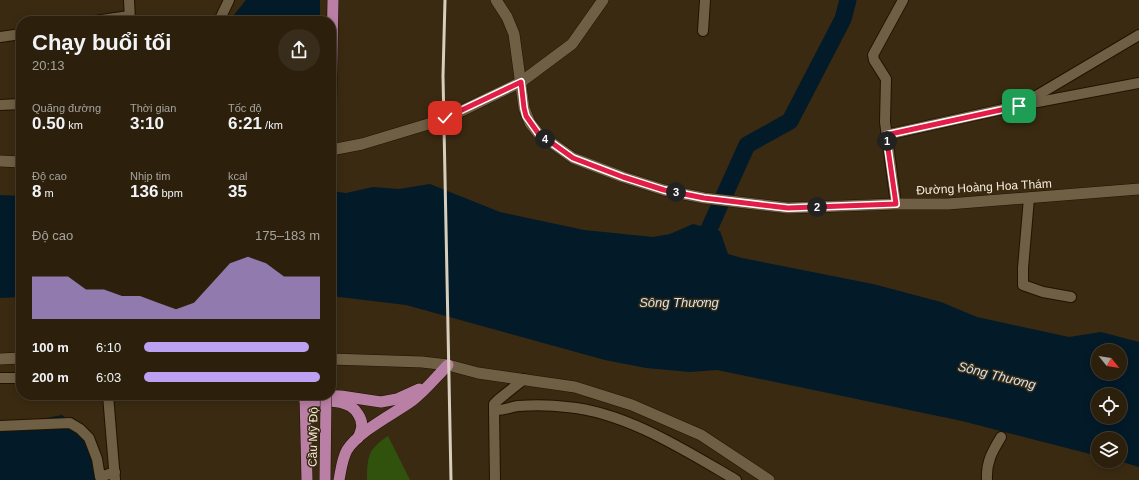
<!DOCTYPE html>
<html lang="vi">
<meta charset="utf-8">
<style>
body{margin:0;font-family:Arial,sans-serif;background:#382d1b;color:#f1f3f6;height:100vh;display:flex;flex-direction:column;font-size:15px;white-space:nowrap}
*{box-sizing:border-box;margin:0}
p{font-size:13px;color:#a6a39d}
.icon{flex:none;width:22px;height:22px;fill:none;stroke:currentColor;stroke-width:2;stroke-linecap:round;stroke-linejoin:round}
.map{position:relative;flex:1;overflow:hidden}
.sheet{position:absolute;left:16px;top:16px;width:320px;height:384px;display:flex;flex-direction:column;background:#2c200d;border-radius:16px;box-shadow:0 2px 10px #0003,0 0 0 1px #483e2e}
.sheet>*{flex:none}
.needle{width:26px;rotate:120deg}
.controls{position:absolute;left:1091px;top:344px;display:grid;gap:8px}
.controls a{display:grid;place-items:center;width:36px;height:36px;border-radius:50%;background:#2c200d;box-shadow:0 2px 10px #0003,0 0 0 1px #483e2e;font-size:20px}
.pin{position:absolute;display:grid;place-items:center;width:34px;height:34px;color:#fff;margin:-17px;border-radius:8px;box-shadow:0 2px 6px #0006}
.km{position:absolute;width:20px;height:20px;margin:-10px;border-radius:50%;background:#222;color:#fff;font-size:11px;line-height:20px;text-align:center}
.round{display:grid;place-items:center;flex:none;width:42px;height:42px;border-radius:21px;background:#382d1b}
.summary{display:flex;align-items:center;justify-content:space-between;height:68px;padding:0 16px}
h1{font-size:22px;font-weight:700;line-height:30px}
.figures{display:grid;grid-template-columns:repeat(3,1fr);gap:6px;height:68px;padding:4px 16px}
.figures div{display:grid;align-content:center}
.figures b{font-size:17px;font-weight:700}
.figures small{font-size:11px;font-weight:400}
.figures p{font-size:11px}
.chart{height:112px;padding:8px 16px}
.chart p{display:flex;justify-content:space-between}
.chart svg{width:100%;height:72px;margin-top:4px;fill:#bca0f2;opacity:.7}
ul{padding:0 16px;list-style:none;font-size:13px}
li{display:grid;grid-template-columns:64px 48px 1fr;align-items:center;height:30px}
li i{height:10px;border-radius:5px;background:#bca0f2}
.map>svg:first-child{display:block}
</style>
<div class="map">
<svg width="1139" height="480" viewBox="0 0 1139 480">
<rect width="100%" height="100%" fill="#3a2a11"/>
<!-- green -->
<path fill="#30520d" d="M388,436l22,44h-43c0,-23 1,-31 21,-44z"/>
<!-- water -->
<g fill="#031a29" fill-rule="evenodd">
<path d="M246,0h74v21h-91z"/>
<path d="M430,184l70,28 84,18 69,7 17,-3 23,-10 27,7 8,23 14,4 131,26 68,18 36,15 92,20 32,-5 38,10v125l-20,-6h1v-22h-22v17l-136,-35 -245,-51 -27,2 -44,-4 -41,-8 -199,-55 -75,-9v-105l15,2 27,-6 26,2zM1098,351h22v22h-22zM1098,395h22v22h-22z"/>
<path d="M0,195l21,1v101l-21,1z"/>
<path d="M62,415l27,23 6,42h-95v-59h8l12,10 10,-3 1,-7z"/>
</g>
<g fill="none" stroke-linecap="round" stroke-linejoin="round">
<!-- river -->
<path stroke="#031a29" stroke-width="17" d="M700,249l47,-104 43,-24 53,-102 5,-19"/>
<!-- minor casing -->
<g stroke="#201300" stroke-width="12">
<g id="minor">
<path d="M129,0l1,21"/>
<path d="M95,21l34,-5"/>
<path d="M219,21l10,-21"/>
<path d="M703,31l2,-31"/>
<path d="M0,37l21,-3"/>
<path d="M1026,102l113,-67"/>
<path d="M0,105l21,-1"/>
<path d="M886,135l126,-28 127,-24"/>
<path d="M1029,198l-6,70v17l20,7 28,5"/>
<path d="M896,204l-11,-82 1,-43 -12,-19 -1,-5 30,-55"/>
<path d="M0,378h21"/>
<path d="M524,379l-26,21 -4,4v6c9,1 16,-3 24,-4 16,-1 33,-1 49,1 59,5 119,44 169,73"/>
<path d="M108,395l7,85"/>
<path d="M494,410l1,70"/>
<path d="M0,426l70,-3 10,6 9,9 8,21 3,18 15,-5"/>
<path d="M987,480c-1,-18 5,-28 14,-43"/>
</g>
</g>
<!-- tertiary casing -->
<g stroke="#201300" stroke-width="12">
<g id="tertiary">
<path d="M496,0l11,17 7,17 10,74 6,15 8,10 35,25 50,19 41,13 40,8 84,10 108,-4h52l191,-15"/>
<path d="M331,150l31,-6 83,-25 76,-37 51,-38 31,-44"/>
<path d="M0,161l21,1"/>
<path d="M0,359l21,-1"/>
<path d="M331,359l91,3 26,3 30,8 97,14 57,18 69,30 68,45"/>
</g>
</g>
<!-- primary casing -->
<g stroke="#201300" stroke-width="12">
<g id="primary">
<path d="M331,103l2,-103"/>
<path d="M305,395l2,85"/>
<path d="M314,395l27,1 40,6 16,-3 22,-10"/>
<path d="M305,401c17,1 43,-4 53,13 6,9 4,15 0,24"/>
<path d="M339,480c2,-10 3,-21 8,-30 13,-20 47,-36 66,-50 13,-10 23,-23 35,-35"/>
</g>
</g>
<!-- minor -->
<use href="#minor" stroke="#6f5f44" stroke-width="10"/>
<!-- tertiary -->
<use href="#tertiary" stroke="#6f5f44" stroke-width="11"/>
<!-- primary -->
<use href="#primary" stroke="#ba7fa5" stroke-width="11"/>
<!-- rail -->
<path stroke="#d8cebd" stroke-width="3" d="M445,0l-2,76 8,404"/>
<!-- primary-bridge casing -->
<g stroke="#201300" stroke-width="12" stroke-linecap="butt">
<path id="primary-bridge" d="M325,480l1,-85"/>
</g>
<!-- primary-bridge -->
<use href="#primary-bridge" stroke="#ba7fa5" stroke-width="11"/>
</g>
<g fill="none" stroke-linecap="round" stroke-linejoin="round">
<!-- route casing -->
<g stroke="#fff" stroke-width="8">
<path id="route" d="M445,118l76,-36 3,26 2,8 12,17 35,25 50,19 41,13 40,8 84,10 108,-4 -10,-69 133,-29"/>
</g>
<!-- route -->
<use href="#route" stroke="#e11d48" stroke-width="5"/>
</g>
<g text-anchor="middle" stroke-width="3" stroke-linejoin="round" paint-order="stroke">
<!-- street labels -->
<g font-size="12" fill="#f7edde" stroke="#3a2a11">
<text transform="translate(984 187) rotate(-3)" y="4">Đường Hoàng Hoa Thám</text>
<text transform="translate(313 437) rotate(-89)" y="4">Cầu Mỹ Độ</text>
</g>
<!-- water labels -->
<g font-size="13" font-style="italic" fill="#d2e4f2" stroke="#3a2a11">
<text x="679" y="307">Sông Thương</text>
<text transform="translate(997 375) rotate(14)" y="5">Sông Thương</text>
</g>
</g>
</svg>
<div class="controls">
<a><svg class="needle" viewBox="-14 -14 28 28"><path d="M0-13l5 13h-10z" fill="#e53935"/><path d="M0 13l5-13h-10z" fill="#a6a39d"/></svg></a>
<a><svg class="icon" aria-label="locate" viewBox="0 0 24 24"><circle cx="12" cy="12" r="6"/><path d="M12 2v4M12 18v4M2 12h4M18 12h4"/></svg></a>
<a><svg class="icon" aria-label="layers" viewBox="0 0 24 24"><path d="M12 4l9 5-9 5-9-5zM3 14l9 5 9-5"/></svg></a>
</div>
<div class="pin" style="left:1019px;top:106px;background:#1e9e55"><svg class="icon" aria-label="arrive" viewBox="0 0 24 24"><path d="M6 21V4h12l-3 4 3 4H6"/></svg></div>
<div class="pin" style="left:445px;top:118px;background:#d93025"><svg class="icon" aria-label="check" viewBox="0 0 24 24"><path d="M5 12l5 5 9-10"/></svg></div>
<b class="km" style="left:887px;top:141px">1</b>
<b class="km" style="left:817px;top:207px">2</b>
<b class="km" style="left:676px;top:192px">3</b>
<b class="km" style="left:545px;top:139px">4</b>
<section class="sheet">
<div class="summary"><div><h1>Chạy buổi tối</h1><p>20:13</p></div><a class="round"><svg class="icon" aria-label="share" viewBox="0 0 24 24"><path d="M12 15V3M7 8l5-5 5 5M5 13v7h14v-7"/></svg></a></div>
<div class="figures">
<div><p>Quãng đường</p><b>0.50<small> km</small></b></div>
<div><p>Thời gian</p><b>3:10</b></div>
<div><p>Tốc độ</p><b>6:21<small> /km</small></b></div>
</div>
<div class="figures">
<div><p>Độ cao</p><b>8<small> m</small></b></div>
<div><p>Nhịp tim</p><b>136<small> bpm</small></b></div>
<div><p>kcal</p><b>35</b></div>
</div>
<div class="chart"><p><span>Độ cao</span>175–183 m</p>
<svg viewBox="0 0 160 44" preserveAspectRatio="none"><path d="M0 44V18L10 18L20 18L30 26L40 26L50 30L60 30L70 34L80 38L90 34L100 22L110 10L120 6L130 10L140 18L150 18L160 18V44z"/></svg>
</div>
<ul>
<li><b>100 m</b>6:10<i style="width:94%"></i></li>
<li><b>200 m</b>6:03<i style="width:100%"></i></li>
</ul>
</section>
</div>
